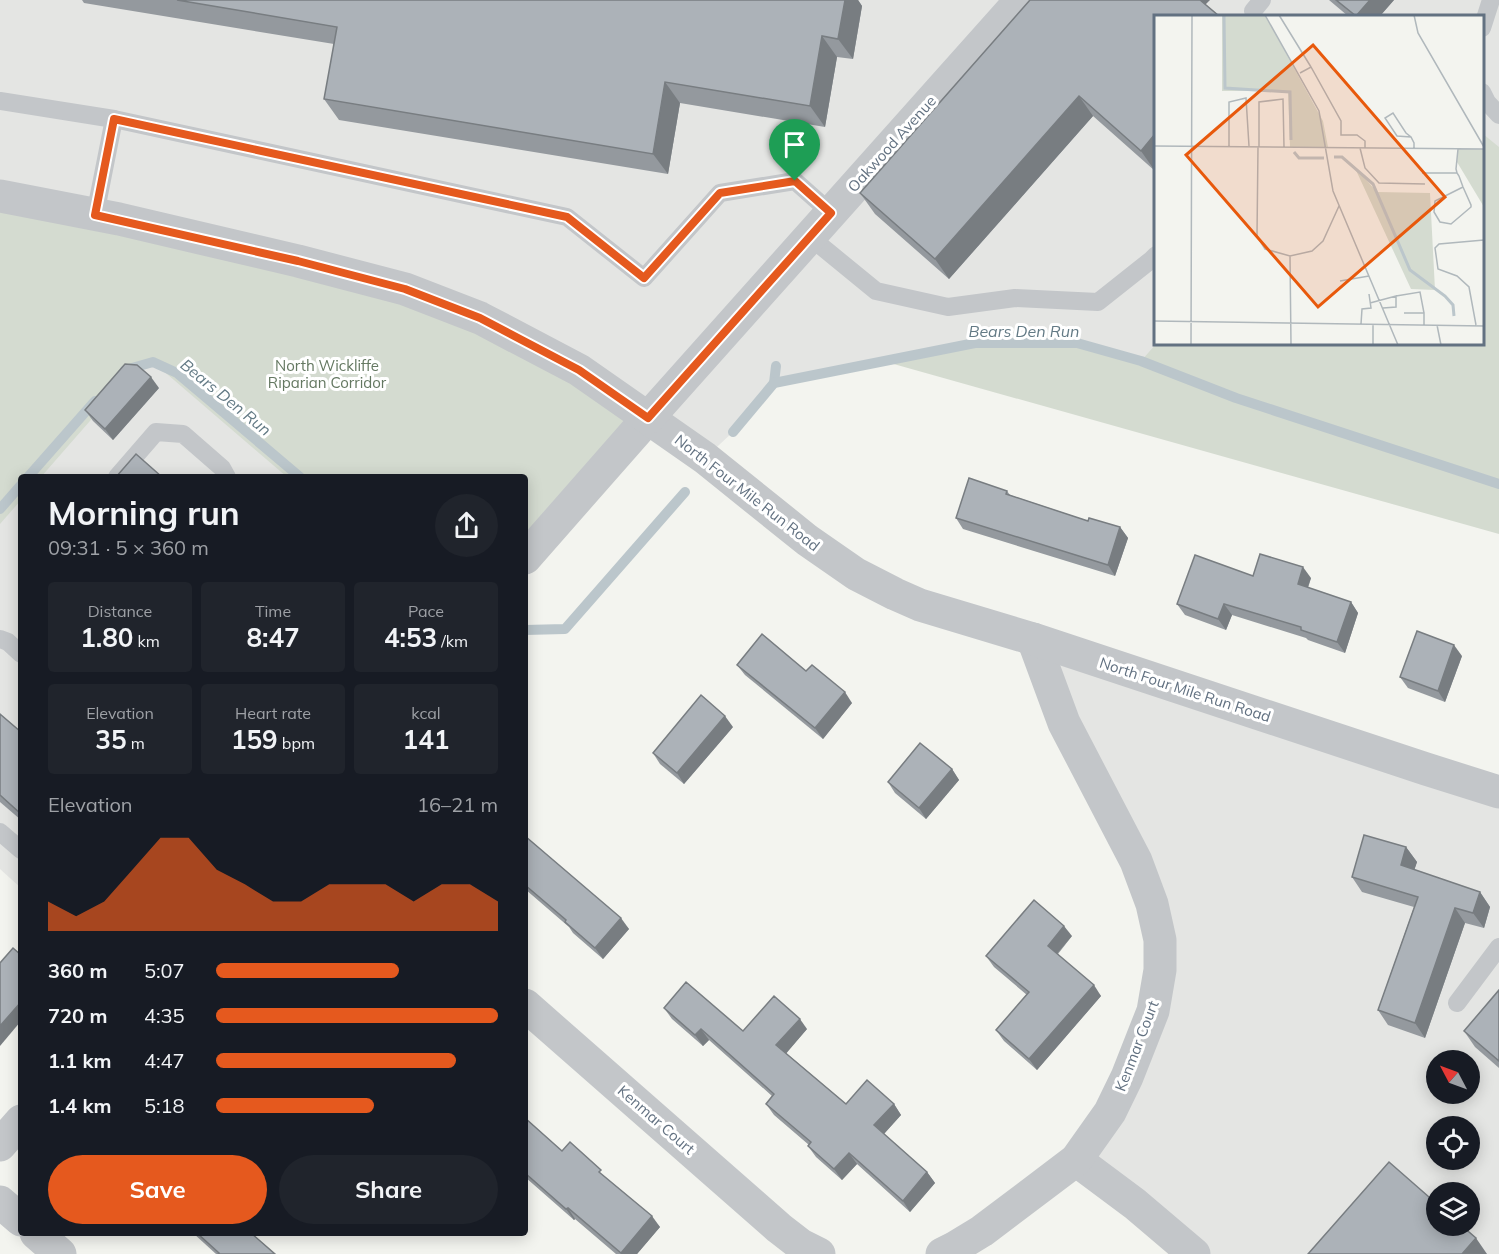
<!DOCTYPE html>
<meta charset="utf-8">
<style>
body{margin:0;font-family:Mulish,sans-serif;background:#20242c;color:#f1f3f6;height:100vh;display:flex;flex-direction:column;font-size:22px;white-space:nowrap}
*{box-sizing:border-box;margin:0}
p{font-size:20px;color:#9ea1a6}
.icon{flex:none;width:33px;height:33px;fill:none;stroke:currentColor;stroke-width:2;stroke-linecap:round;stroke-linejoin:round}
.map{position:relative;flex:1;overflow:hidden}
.side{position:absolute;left:18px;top:474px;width:510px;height:762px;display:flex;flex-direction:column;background:#171b24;border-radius:6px;box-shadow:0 3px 15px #0003}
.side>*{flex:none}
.needle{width:39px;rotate:311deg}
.buttons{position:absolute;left:1426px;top:1050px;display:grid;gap:12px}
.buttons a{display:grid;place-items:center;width:54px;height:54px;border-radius:50%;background:#171b24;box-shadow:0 3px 15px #0003;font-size:30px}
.pin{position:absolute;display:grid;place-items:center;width:51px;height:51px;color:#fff;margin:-62px -26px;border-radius:50% 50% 50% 0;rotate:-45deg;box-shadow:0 0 6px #0007}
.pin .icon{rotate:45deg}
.round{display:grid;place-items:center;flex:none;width:63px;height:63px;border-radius:32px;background:#20242c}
.head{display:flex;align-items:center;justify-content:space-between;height:102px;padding:0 30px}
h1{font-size:33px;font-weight:700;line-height:45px}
.figures{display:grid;grid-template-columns:repeat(3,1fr);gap:9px;height:102px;padding:6px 30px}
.figures div{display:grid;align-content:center;border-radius:6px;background:#20242c;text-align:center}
.figures b{font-size:26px;font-weight:700}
.figures small{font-size:16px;font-weight:400}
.figures p{font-size:16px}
.chart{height:168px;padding:12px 30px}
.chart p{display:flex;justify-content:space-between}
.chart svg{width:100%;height:108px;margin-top:6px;fill:#e5591e;opacity:.7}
.primary-button{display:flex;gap:12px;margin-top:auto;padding:12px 30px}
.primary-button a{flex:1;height:69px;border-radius:36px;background:#e5591e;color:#fff;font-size:24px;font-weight:700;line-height:69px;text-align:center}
.primary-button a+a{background:#20242c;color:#f1f3f6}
ul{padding:0 30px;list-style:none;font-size:20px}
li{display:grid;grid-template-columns:96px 72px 1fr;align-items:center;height:45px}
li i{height:15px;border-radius:8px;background:#e5591e}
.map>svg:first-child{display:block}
</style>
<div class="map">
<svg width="1499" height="1254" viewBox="0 0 1499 1254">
<rect width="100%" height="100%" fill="#f3f4ef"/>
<!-- built -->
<g fill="#e4e5e3" fill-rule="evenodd">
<path d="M0,0h1499v484l-358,-123 -64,-18h-102l-201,40 -41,49 -28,26 -705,-262zM1156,16h326v328h-326z"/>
<path d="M153,362l24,11 123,104h-272l95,-106z"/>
<path d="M21,485v403l-21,-19v-360z"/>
<path d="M1033,639l466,153v462h-305l-118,-94 34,-48 50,-172zM1437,1060h33v34h-33zM1437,1126h33v34h-33zM1437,1192h33v34h-33z"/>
</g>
<!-- green -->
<g fill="#d4dbd0">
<path d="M1483,134l16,13v387l-616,-173 92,-18h102l64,18 15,-17h326z"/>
<path d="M0,196l405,93 243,129 -123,140v-81h-238l-134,-115 -15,4 -97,111h-20v23l-21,24z"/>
</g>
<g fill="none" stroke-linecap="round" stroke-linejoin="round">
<!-- stream -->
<g stroke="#bbc6cb" stroke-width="10">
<path d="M125,370l28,-8 24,11 123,104"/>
<path d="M774,383l2,-17"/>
<path d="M733,432l41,-49 201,-40h102l64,18 95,37 263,86"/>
<path d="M28,477l67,-76"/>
<path d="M0,509l21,-24"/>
<path d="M525,630l40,-1 120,-137"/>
</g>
<!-- service -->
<g stroke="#c3c6c9" stroke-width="18">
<path d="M1253,11l9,-11"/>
<path d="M1482,28l9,-28"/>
<path d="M1482,92l5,10 12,13"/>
<path d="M0,101l114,18"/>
<path d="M95,215l19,-96 453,98 77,61 76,-85 75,-12 36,32"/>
<path d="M810,237l66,54 72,16 67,-9 83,4 53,-42 5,-5"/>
<path d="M117,477l39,-45 27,2 39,34 5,9"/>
<path d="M0,639l8,3 13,12"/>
<path d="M0,832l21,18"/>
<path d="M1457,1003l42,-56"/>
</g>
<!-- minor -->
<g stroke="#c3c6c9" stroke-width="33">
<path d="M525,558l123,-140"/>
<path d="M525,1005l254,223 22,17 18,9"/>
<path d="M0,1145l21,-24"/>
<path d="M1076,1160l59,44 59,50"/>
<path d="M0,1202l21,18"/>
<path d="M36,1233l24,21"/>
<path d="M942,1254l12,-6 28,-17 94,-71 34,-48 17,-35 26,-66 7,-41v-30l-8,-36 -16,-43 -72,-138 -31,-84"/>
</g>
<!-- tertiary -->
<g stroke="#c3c6c9" stroke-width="33">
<path d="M0,196l119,23 179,42 107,28 75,29 99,52 126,88 102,82 49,34 39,20 25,11 113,34 393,130 73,23"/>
<path d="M648,418l373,-418"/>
</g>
</g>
<!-- wall -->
<g fill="#94999e">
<path d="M82,0h776l4,6 -9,53 -16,-2 -12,70 -145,-24 -12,71 -329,-54 -15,-21 10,-55 -250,-41z"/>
<path d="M1329,0h65l-14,16h-32z"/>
<path d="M1155,16v155l-62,-55 -144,163 -74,-65 -15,-21z"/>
<path d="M159,388l-46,52 -20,-19 -8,-11z"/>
<path d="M1007,491l3,4 78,26 32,6 8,11 -13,38 -152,-47 -7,-11z"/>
<path d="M1253,576l58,2 -3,10 43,14 7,11 -13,40 -37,-13 -2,-2 -74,-23 -6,15 -41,-15 -8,-11z"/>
<path d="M1462,656l-17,46 -37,-14 -8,-11z"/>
<path d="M737,665l115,38 -29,36 -78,-64z"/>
<path d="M0,714l21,18v88l-21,-18z"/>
<path d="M733,727l-49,57 -24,-20 -7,-11z"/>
<path d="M952,769l7,11 -33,39 -31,-26 -7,-11z"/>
<path d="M525,836l104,93 -26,30 -30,-26 -4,-6 -44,-38z"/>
<path d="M1406,847l11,15 -3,8 66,22 10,15 -6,21 -19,-5 -40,115 -37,-13 -10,-15 36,-103 -52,-15 -10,-15z"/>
<path d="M1072,936l-14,18 43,42 -64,74 -33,-29 -8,-11 31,-35 -33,-28 -8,-11z"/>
<path d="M1499,990v78l-24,-21 -11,-16z"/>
<path d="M664,1008l79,23 64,-2 -21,24 60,51h48l7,11 -17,19 43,38 8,11 -25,29 -53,-48 -15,16 -26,-23 -8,-11 1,-1 -35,-30 -8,-11 6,-8 -63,-56 -6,6 -31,-27z"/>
<path d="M525,1118l37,33 44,27 54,49 -23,27h-21l-41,-35 -1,1 -49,-43z"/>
<path d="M193,1233h58l24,21h-59z"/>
</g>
<!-- shaded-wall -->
<g fill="#787d81">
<path d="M845,0h13l4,6 -9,53 -15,-20z"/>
<path d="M1195,0h15l-9,9z"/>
<path d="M1370,0h24l-14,16h-24z"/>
<path d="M822,36l15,21 -12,70 -15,-21z"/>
<path d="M665,82l15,21 -12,71 -15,-20z"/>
<path d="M1079,96l14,20 -144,163 -14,-20z"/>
<path d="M1155,134v37l-14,-20z"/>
<path d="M151,377l8,11 -46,52 -8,-11z"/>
<path d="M1120,527l8,11 -13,38 -7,-11z"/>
<path d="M1303,567l8,11 -6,17 -7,-11z"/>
<path d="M1351,602l7,11 -13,40 -8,-11z"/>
<path d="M1224,604l8,11 -6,15 -8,-11z"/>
<path d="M1454,645l8,11 -17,46 -7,-11z"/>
<path d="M845,692l7,11 -29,36 -8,-11z"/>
<path d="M725,716l8,11 -49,57 -7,-11z"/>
<path d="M952,769l7,11 -33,39 -7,-11z"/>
<path d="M1406,847l11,15 -6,18 -10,-15z"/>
<path d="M1480,892l10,15 -6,21 -11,-15z"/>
<path d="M1455,908l10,15 -40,115 -10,-15z"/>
<path d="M621,918l8,11 -26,30 -8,-11z"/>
<path d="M1064,926l8,10 -17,20 -7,-10z"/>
<path d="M1094,985l7,11 -64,74 -8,-11z"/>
<path d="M21,1002v19l-21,25v-20z"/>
<path d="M800,1019l7,10 -23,27 -8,-11z"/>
<path d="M701,1029l8,11 -6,6 -8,-11z"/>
<path d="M894,1104l7,11 -19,21 -8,-11z"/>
<path d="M849,1153l8,11 -15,16 -8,-11z"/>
<path d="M927,1172l8,11 -25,29 -7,-11z"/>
<path d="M568,1208l7,11 -1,1 -8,-11z"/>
<path d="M652,1216l8,11 -23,27h-16v-1z"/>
<path d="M1476,1238l11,16h-25z"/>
</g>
<!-- building -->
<g fill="#acb2b8" stroke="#787d81" stroke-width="1.5">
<path d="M177,0h668l-7,39 -16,-3 -12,70 -145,-24 -12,72 -329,-55 13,-72z"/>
<path d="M1030,0h170l19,16h-64v118l-14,17 -62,-55 -144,163 -75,-66z"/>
<path d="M1336,0h34l-14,16z"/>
<path d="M125,364l12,1 14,12 -46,52 -20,-19z"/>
<path d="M136,454l26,23h-46z"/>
<path d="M969,478l38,13 -1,3 82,27 1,-3 31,9 -12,38 -152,-47z"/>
<path d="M1260,554l43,13 -5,17 53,18 -14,40 -36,-12v-3l-77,-23 -6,15 -41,-15 18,-49 58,21z"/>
<path d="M1417,631l37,14 -16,46 -38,-14z"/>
<path d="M762,634l44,37 6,-6 33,27 -30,36 -78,-63z"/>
<path d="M701,695l24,21 -48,57 -24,-20z"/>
<path d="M0,714l21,18v82l-21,-19z"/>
<path d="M920,743l32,26 -33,39 -31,-26z"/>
<path d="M1364,835l42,12 -5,18 79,27 -7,21 -18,-5 -40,115 -37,-13 40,-113 -66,-20z"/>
<path d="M525,836l96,82 -26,30 -30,-26 1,-2 -41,-35z"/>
<path d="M1034,900l30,26 -16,20 46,39 -65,74 -33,-29 33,-38 -43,-36z"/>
<path d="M13,948l8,7v47l-21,24v-63z"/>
<path d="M686,982l57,49 31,-35 26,23 -24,26 70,59 21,-24 27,24 -20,21 53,47 -24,29 -54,-48 -15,16 -26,-23 3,-4 -45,-38 8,-10 -73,-65 -6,6 -31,-27z"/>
<path d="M1499,990v71l-35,-30z"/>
<path d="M525,1118l37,33 8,-9 31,28 -2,2 53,44 -31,37 -53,-45 -2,1 -41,-36z"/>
<path d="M1389,1162l48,42v22h25l14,12 -14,16h-154z"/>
<path d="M197,1233h54l24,21h-57l1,-1z"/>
</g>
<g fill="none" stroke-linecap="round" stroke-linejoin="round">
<!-- route casing -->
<g stroke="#fff" stroke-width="12">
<path id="route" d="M114,119l453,98 77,61 76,-85 75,-12 36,32 -183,205 -69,-48 -99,-52 -75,-29 -107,-28 -203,-46z"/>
</g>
<!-- route -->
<use href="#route" stroke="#e5591e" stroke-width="8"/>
</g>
<g text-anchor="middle" stroke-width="6" stroke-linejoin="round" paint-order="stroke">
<!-- street labels -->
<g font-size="15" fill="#627181" stroke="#fff">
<text transform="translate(892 144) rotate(-48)" y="5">Oakwood Avenue</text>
<text transform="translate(747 493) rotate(38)" y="5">North Four Mile Run Road</text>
<text transform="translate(1185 690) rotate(18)" y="5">North Four Mile Run Road</text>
<text transform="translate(1137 1046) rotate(-69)" y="5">Kenmar Court</text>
<text transform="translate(656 1120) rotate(41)" y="5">Kenmar Court</text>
</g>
<!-- park labels -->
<g font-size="15" fill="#647861" stroke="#fff">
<text x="327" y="371">North Wickliffe<tspan x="327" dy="17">Riparian Corridor</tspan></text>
</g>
<!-- water labels -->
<g font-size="16" font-style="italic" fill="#637a85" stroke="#fff">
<text x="1024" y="337">Bears Den Run</text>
<text transform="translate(226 397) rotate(39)" y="6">Bears Den Run</text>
</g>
</g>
<!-- overview -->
<g transform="translate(1154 15)">
<rect width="330" height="330" fill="#f3f4ef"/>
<path d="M68,0h43l58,106 5,26h-38l-2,-56h-66zM304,134h26v58l-27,-45zM200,151l23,26 53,1 5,97 -24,-1z" fill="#d4dbd0"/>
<path fill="none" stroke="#bbc6cb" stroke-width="3" d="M70,0l1,73 65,4 1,48M140,137l5,6h25M180,142h8l31,27 37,86 35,26 8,9 1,11"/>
<path fill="none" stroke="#b0b8bc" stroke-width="1.5" d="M111,0l54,96 14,80 65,154M125,0l32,52M260,0l4,18 66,114M146,58l11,-6 30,54v14h16l8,6v7M257,122l-14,-1 -12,-18 8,-5 13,20 5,4 3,6v5M0,131l330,3M75,131v-44l17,-4 3,48M104,132l-1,89 8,13 25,7 22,-5 11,-10 16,-35M105,132v-45l24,-3 1,48M206,133l5,20 14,15 46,1M304,134l-2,20 1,4 2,3 4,11 8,18v2l-20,17 -11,-2 -6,-10 1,-11 28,-14M268,158h35M136,241l1,89M186,266l29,-5M242,281l24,-4 4,21M216,288l26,-7v11l-13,1M250,298h20v12M0,306l330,5M207,309l1,-15 9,-1 -2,-14M283,310l4,20M322,310l-7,-38 -12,-11 -19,-7 -3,-21 4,-4 45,-4M37,330l1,-330M219,330v-21"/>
<path fill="#e8590c" fill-opacity="0.15" stroke="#e8590c" stroke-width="3" d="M159,30l132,152 -127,110 -132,-152z"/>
<rect width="330" height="330" fill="none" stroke="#627181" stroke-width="3"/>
</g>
</svg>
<div class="buttons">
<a><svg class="needle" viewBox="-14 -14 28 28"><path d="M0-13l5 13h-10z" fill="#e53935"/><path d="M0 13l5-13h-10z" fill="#9ea1a6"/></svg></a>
<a><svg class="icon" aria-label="locate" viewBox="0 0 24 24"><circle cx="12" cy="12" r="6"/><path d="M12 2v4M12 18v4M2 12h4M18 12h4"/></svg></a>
<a><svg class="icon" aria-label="layers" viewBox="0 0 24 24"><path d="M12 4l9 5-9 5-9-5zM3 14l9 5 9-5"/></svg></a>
</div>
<div class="pin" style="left:795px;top:181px;background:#1e9e55"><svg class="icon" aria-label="arrive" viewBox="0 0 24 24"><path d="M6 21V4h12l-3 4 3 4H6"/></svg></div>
<section class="side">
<div class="head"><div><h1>Morning run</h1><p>09:31 · 5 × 360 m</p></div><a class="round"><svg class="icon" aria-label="share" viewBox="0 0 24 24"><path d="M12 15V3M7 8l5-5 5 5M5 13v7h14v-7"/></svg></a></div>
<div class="figures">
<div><p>Distance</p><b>1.80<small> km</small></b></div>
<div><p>Time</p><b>8:47</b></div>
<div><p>Pace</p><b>4:53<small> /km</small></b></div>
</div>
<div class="figures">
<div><p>Elevation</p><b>35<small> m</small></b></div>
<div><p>Heart rate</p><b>159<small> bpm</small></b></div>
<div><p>kcal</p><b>141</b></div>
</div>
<div class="chart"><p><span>Elevation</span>16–21 m</p>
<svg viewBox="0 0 160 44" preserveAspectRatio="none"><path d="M0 44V32L10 38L20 32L30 19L40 6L50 6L60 19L70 25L80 32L90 32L100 25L110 25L120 25L130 32L140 25L150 25L160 32V44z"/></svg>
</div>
<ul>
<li><b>360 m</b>5:07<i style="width:65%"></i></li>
<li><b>720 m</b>4:35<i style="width:100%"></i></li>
<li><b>1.1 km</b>4:47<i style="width:85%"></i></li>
<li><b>1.4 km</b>5:18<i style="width:56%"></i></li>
</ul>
<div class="primary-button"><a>Save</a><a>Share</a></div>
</section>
</div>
